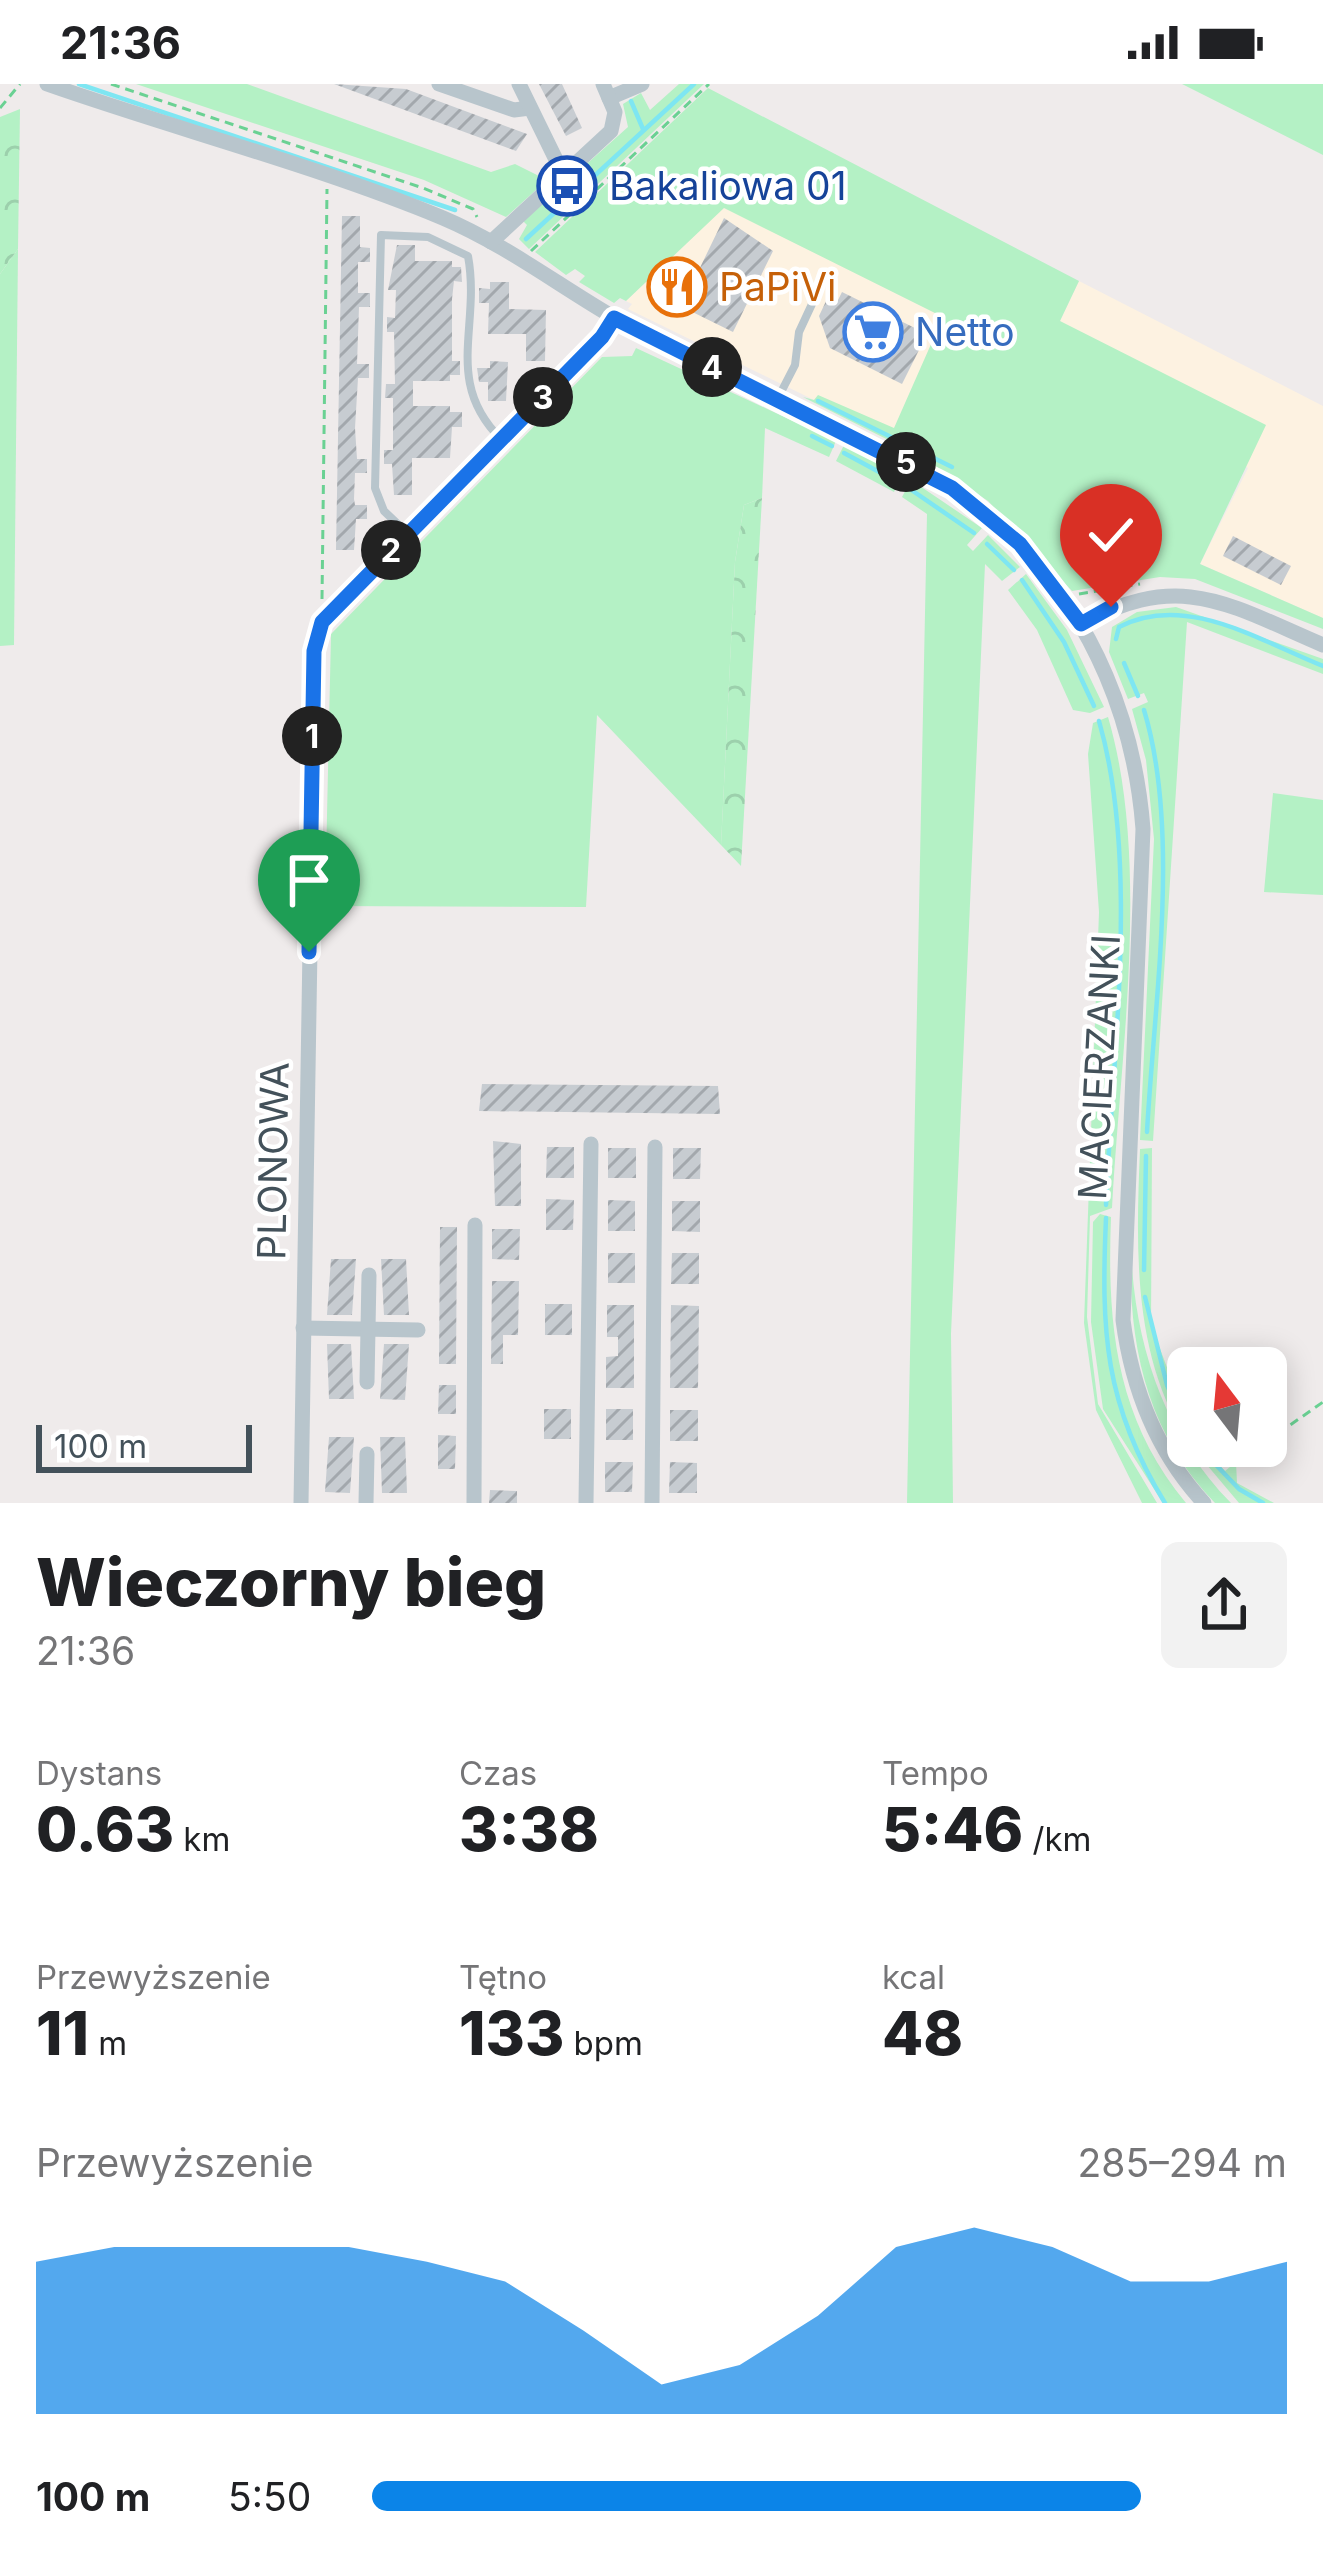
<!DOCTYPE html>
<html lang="pl">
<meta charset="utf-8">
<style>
body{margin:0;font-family:Inter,sans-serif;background:#f2f2f2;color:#202124;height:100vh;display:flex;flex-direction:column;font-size:45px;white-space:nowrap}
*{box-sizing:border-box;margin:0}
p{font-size:39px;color:#757577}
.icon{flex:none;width:66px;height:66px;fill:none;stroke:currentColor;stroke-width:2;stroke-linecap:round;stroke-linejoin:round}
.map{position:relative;height:1419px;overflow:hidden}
.details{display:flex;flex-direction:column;background:#fff;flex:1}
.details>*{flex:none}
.needle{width:78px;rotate:344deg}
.tools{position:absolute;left:1167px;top:1263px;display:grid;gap:24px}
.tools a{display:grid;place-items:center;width:120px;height:120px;border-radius:18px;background:#fff;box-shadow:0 6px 30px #0003;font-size:60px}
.scale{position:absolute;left:36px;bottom:30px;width:216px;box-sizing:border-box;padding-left:12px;border:6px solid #43515a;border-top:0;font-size:33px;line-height:42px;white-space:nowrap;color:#43515a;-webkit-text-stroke:9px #fff;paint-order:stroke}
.pin{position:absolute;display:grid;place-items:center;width:102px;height:102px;color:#fff;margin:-123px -51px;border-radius:50% 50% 50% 0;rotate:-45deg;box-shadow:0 0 12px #0007}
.pin .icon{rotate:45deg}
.km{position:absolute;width:60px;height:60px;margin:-30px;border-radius:50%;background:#222;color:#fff;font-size:33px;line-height:60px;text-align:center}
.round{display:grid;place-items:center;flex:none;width:126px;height:126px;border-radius:18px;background:#f2f2f2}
.head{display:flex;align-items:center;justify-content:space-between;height:204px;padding:0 36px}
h1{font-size:66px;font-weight:800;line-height:90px}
.figures{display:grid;grid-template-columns:repeat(3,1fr);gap:18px;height:204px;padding:12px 36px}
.figures div{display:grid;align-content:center}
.figures b{font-size:60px;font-weight:800}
.figures small{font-size:33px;font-weight:400}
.figures p{font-size:33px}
.chart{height:336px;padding:24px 36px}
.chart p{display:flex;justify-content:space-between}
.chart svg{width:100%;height:216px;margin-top:12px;fill:#0b84e8;opacity:.7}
ul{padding:0 36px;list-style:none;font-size:39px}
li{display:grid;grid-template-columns:192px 144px 1fr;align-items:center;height:90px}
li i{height:30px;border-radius:15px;background:#0b84e8}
.status{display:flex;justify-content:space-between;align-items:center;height:84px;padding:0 60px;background:#fff;direction:ltr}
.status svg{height:33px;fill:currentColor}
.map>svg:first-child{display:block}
</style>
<div class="status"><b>21:36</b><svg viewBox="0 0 49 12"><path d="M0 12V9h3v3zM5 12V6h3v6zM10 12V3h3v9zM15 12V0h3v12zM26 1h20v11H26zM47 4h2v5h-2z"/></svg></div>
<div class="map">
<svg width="1323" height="1419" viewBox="0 0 1323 1419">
<defs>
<pattern id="forest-crowns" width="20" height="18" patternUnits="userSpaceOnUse" patternTransform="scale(3)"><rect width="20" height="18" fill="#b4f1c5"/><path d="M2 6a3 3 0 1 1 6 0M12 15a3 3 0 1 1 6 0" fill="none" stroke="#9cd0ac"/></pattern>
<pattern id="building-hatch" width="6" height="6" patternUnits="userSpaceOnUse" patternTransform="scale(3)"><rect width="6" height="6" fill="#c7ccd1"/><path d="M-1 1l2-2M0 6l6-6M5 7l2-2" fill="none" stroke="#a3a8ad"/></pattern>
</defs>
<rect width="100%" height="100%" fill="#efebeb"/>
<!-- commercial -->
<g fill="#fdf2e1">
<path d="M724,123l220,110 -50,112 -76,-33 -4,4 -186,-91 4,-5 -6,-3z"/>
<path d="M1079,197l244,125v212l-123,-54 48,-96 -188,-147z"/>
</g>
<!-- green -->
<g fill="#b4f1c5">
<path d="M136,0h111l244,88 24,-8 32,16 -41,37 -82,-37z"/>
<path d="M679,0h25l-175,165 -10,-10 8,-14 -4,-4 105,-94 -5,-23 18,-11 9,17z"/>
<path d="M1182,0h141v71z"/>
<path d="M708,4l371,193 -19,40 206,104 -66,139 123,54v11l-128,-50 -35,-2 -88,14 -84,-90 -70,-46 -115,-58 11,3 4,-5 76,33 49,-111 -219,-109 -98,93 -6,-3 -6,5 -35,-21 6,-6 -10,-7 -9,6 -31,-23z"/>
<path d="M18,165l-4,396 -14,1v-372z"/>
<path d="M636,264l200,93 -7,16 -64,-29 -3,70 -18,7 -9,57 -14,283 -124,-130 -11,192 -261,-1 6,-272 271,-277 30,-1z"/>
<path d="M844,361l58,29 -8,18 -58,-31z"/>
<path d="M911,396l71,48 -15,17 6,6 15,-16 32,32 -18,14 -17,-17 -34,770 2,169h-46l20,-989 -25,-17z"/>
<path d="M1026,490l41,56 37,77 -14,6 -17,-3 -36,-80 -29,-40z"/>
<path d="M1176,523l147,52v15l-136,-52 -34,519 -13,-1 14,-301 -8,-79 -14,-51 16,-7 -4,-9 -16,6 -19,-47 3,-25 25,-15z"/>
<path d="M1108,633c43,146 12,338 4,491l-22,8 -3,101 11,87 59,99h-15l-46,-93 -12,-87 15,-411 -11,-158 5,-31z"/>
<path d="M1273,709l50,7v95l-59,-3z"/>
<path d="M1152,1064l-1,177 37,98v19c-56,-87 -52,-194 -48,-293z"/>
<path d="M1100,1130l11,3c-4,107 4,200 75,286h-23l-60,-94 -12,-87 2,-100z"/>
<path d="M1131,1167c4,94 33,184 100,252h-16c-68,-70 -87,-158 -84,-252z"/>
<path d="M1191,1362h11l23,25 11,-9 1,21 37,20h-35z"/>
</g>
<!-- forest -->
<g fill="url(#forest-crowns)">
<path d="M20,25l-2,140 -18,25v-157z"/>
<path d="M762,414l-21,368 -20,-21 14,-283 9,-57z"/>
</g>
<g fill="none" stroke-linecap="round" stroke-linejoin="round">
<!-- stream -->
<g stroke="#7ee6f2" stroke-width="4.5">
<path d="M79,0l376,126"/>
<path d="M631,17l12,28"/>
<path d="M526,155l168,-155"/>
<path d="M818,317l134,66"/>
<path d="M812,352l20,10"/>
<path d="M844,369l50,27"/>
<path d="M910,405l64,44"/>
<path d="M987,460l27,26"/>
<path d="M1022,496l42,62 30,64"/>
<path d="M1116,555l3,-12c66,-35 141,14 204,39"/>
<path d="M1124,579l14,33"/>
<path d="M1144,626c37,122 10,293 3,422"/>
<path d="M1099,637c41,142 13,334 7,484"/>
<path d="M1106,1134c-5,113 -2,186 59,285"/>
<path d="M1144,1186l2,-114"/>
<path d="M1145,1213l22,88 21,46"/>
<path d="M1198,1362l41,43 24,14"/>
</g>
</g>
<!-- building -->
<g fill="url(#building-hatch)">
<path d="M334,0l72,5 121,45 -11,17z"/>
<path d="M539,0h23l20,44 -16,8z"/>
<path d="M342,132h18v31l10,1v14h-12v31h12v14h-11l-2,57h12v14h-11l-3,50 2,31h10v14h-12l-1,26 1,6h12v14h-11l-2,31h-18z"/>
<path d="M724,134l49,33 -40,81 -73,-36 16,-31 20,11z"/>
<path d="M397,161h18v16h37v6h9l1,15 -8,-1 -2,18v62h8v14h-10v6h-37v25h37v6h12v15h-10l-2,31h-38v37h-18l-2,-31h-8v-14h9v-52h-8l1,-14h9l-1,-52h-7v-15l8,1 1,-28h-8z"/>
<path d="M490,198h19v27l37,1 -1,51h-19v-27h-38l1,-31h-10v-15l11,1z"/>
<path d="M842,208l85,42 -25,50 -72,-36 -11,-32 9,-19 9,5z"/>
<path d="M490,277l18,1 -2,39h-18v-19h-9l-2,-14h13z"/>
<path d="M1233,452l58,30 -10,19 -58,-29z"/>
<path d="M482,1000l236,2 2,28 -241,-3z"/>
<path d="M493,1057l28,3v62h-26z"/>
<path d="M547,1063h27v31h-28z"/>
<rect x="608" y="1064" width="28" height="30"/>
<path d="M673,1064h28l-1,31h-27z"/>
<path d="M546,1115l28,1 -1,30h-27z"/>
<path d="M608,1116l27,1v30h-27z"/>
<path d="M672,1117h28v31l-28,-1z"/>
<path d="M440,1143h17l-1,137h-17z"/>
<path d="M492,1145h28l-1,31 -27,-1z"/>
<rect x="608" y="1169" width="27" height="30"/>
<path d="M672,1169h27v31h-28z"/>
<path d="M331,1175h25l-4,56h-25z"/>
<path d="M381,1175h25l3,56h-25z"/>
<path d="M492,1197h27l-1,54h-15v29h-12z"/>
<rect x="545" y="1220" width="27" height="31"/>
<path d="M607,1221h27v83h-28v-31l12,-1v-19h-11z"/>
<path d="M671,1221l28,1 -1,82h-28z"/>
<path d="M327,1260h24l3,55h-25z"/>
<path d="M384,1260h25l-4,56 -25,-1z"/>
<path d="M439,1301h17v29h-18z"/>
<rect x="544" y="1325" width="27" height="30"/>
<rect x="606" y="1325" width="27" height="31"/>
<rect x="670" y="1326" width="28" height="31"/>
<path d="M438,1351l18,1 -1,33h-17z"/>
<path d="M329,1353h25l-4,56 -25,-1z"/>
<path d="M380,1353h25l2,56h-25z"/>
<path d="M605,1378h28l-1,30h-27z"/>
<path d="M670,1378l27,1v30h-28z"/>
<path d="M490,1406l27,1v12h-28z"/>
</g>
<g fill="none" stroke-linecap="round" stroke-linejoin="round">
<!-- path -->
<g stroke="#6ad193" stroke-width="3" stroke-dasharray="9 6" stroke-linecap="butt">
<path d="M111,0l312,104 50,21 4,8"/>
<path d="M0,24l20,-24"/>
<path d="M531,167l178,-167"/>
<path d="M1079,510l61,-10"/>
<path d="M322,515l5,-410"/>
<path d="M1266,1358l57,-40"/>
<path d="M1244,1374l17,-12"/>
</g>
<!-- service -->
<g stroke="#b8c5cc" stroke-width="8">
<path d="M778,314l17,-33 4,-33 26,-56"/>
<path d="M406,448l-22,-21 -9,-23 6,-253 47,2 40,19c13,71 -25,125 33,183"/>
</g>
<!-- minor -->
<g stroke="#b8c5cc" stroke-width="15">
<path d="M47,0c131,46 268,81 396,134 59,25 111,64 165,96 39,23 81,42 121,62 99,48 212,87 290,168 75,77 116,179 124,285l-20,491c9,69 33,131 81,183"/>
<path d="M439,0l75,26 16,-2"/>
<path d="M519,0l45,92"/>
<path d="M609,14l33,-14"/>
<path d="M491,158l120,-111 4,-19 -12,-28"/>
<path d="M1081,540c100,-54 146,-20 242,21"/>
<path d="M303,1244l115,2"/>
<path d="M367,1298l2,-107"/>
<path d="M301,1419l14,-863 14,-29 273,-274 12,-19"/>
<path d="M366,1419l1,-49"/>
<path d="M474,1419l1,-278"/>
<path d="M586,1419l5,-359"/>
<path d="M652,1419l3,-356"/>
</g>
</g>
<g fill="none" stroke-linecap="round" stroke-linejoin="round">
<!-- route casing -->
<g stroke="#fff" stroke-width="24">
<path id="route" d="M309,868l5,-301 8,-29 280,-285 12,-19 338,170 68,56 61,80 30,-17"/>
</g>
<!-- route -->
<use href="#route" stroke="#1a73e8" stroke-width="15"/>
</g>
<!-- icons -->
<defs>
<g id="bus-ring" transform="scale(3)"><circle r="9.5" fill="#fff" stroke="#1a4fb4" stroke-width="1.5"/><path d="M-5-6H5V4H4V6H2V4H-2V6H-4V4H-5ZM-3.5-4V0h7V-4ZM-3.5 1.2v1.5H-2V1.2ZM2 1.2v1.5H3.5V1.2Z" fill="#1a4fb4"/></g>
<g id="restaurant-ring" transform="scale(3)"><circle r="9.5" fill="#fff" stroke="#e8710a" stroke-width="1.5"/><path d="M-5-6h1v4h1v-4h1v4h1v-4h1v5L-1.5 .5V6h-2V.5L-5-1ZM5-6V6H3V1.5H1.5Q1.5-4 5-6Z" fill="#e8710a"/></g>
<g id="supermarket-ring" transform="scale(3)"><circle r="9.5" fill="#fff" stroke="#3f7fe0" stroke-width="1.5"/><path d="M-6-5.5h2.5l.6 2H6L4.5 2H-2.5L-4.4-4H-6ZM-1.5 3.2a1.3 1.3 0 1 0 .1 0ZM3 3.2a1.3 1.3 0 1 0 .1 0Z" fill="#3f7fe0"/></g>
</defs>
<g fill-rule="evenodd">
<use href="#bus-ring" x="567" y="102"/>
<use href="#restaurant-ring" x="677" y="203"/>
<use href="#supermarket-ring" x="873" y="248"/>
</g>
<g text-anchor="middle" stroke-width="9" stroke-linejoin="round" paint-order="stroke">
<!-- transit labels -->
<g font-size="39" fill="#164399" stroke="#fff" text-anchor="start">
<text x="609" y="116">Bakaliowa 01</text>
</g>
<!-- food labels -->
<g font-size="39" fill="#c56008" stroke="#fff" text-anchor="start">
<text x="719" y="217">PaPiVi</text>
</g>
<!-- shop labels -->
<g font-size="39" fill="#366cbe" stroke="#fff" text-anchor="start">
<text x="915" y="262">Netto</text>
</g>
<!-- street labels -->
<g font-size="39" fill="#43515a" stroke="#fff">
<text transform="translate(1099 983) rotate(-87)" y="14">MACIERZANKI</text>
<text transform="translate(273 1077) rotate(-89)" y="14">PLONOWA</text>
</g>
</g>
</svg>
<div class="tools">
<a><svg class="needle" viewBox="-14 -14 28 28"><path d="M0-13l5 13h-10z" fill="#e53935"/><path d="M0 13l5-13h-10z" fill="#757577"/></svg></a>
</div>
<div class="scale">100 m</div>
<div class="pin" style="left:309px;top:868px;background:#1e9e55"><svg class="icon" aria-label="arrive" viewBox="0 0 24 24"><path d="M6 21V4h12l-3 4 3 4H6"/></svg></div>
<div class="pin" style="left:1111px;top:523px;background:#d93025"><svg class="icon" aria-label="check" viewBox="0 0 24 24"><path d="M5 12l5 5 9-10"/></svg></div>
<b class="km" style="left:312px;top:652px">1</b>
<b class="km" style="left:391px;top:466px">2</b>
<b class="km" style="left:543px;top:313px">3</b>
<b class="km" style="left:712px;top:283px">4</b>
<b class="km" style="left:906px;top:378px">5</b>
</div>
<section class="details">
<div class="head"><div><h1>Wieczorny bieg</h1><p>21:36</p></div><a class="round"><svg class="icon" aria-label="share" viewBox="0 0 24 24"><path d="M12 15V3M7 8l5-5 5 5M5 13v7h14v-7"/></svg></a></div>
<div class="figures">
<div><p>Dystans</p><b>0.63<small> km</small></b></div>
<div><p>Czas</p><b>3:38</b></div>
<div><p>Tempo</p><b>5:46<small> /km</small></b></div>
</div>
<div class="figures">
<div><p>Przewyższenie</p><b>11<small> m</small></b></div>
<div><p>Tętno</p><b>133<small> bpm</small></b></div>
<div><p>kcal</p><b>48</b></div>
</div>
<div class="chart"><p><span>Przewyższenie</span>285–294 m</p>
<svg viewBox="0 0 160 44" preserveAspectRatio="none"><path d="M0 44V13L10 10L20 10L30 10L40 10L50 13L60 17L70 27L80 38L90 34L100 24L110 10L120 6L130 10L140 17L150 17L160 13V44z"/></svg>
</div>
<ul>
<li><b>100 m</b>5:50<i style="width:84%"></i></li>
</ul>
</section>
